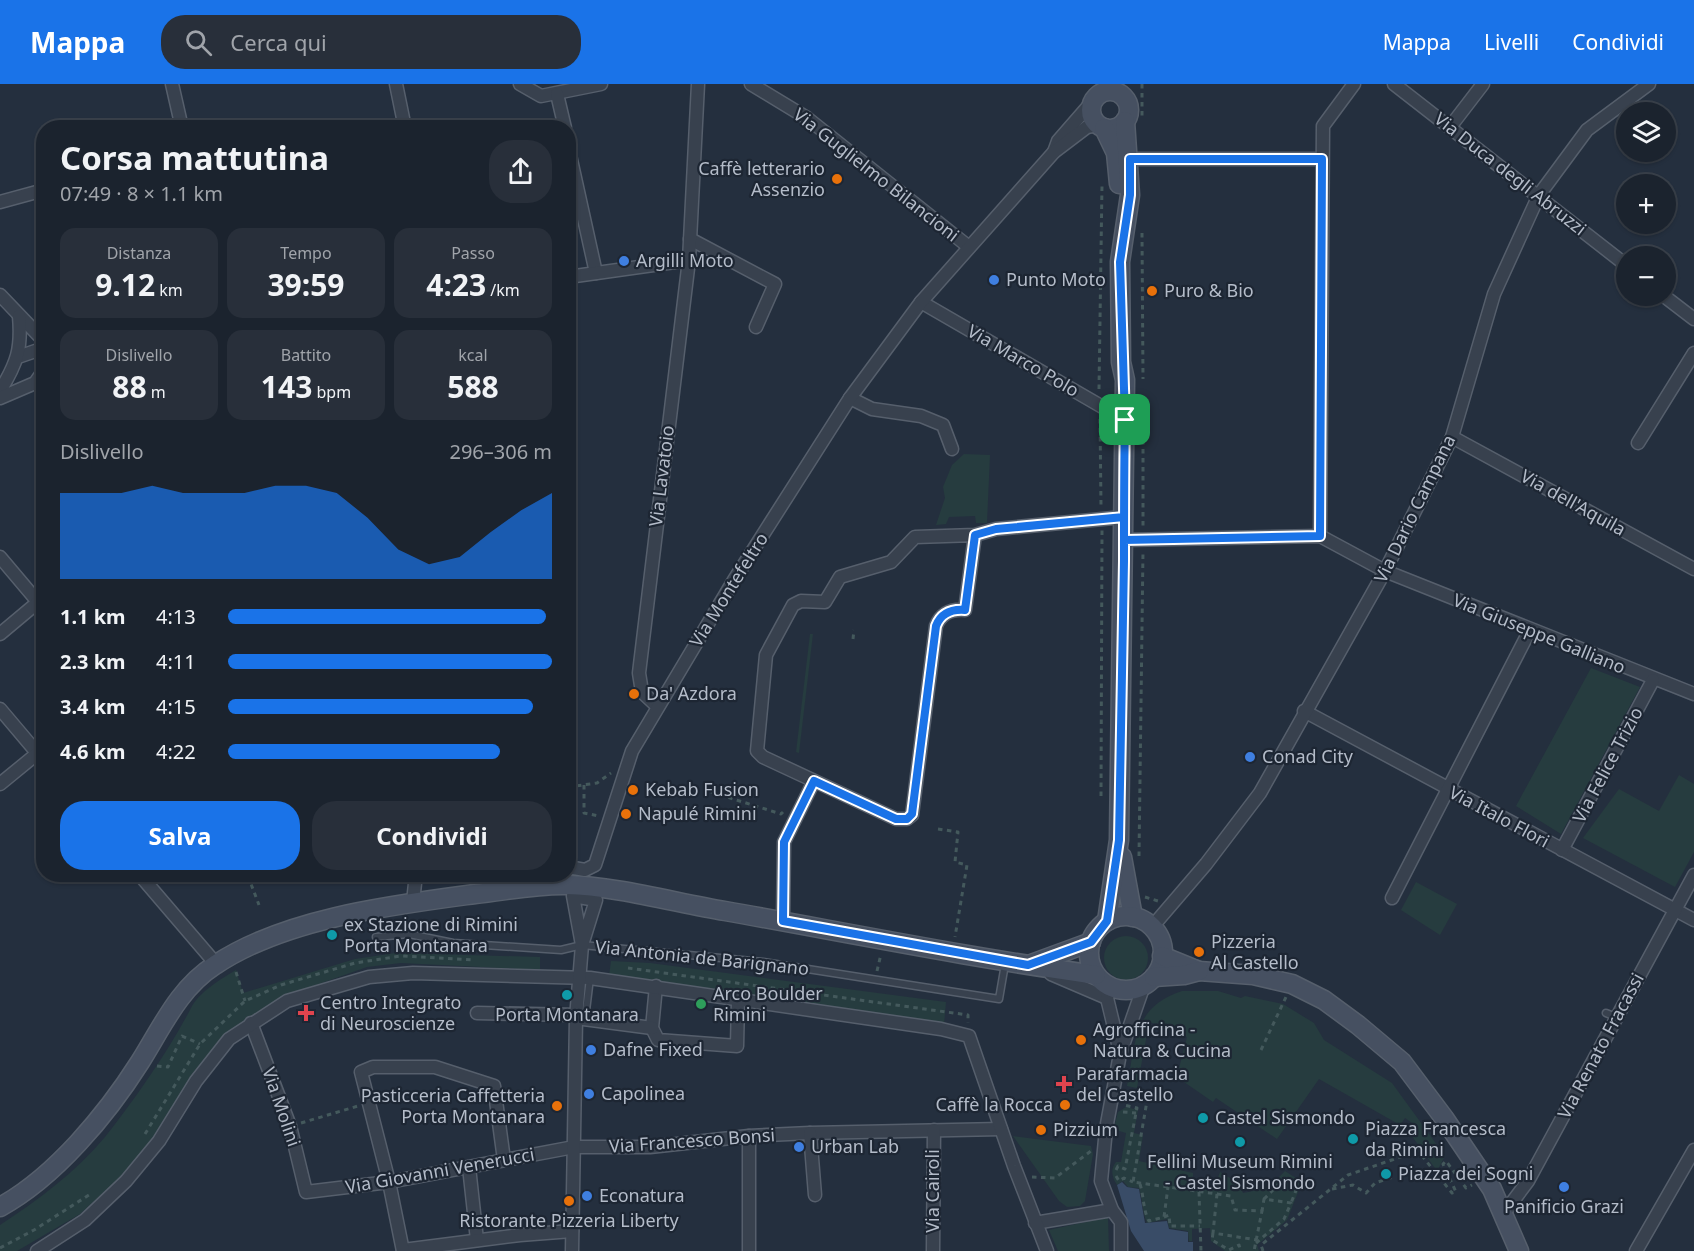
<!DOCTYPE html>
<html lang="it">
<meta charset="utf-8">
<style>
body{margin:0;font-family:"Noto Sans",sans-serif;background:#282f3a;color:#f1f3f6;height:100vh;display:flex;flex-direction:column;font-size:22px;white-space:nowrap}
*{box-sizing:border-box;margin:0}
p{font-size:20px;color:#a0a4aa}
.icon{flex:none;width:33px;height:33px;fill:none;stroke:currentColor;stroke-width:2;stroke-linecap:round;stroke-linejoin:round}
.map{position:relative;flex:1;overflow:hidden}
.sheet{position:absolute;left:36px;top:36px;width:540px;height:762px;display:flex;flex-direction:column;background:#1b232e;border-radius:24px;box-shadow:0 2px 4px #0004,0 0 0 2px #39404a}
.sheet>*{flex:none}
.buttons{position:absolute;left:1616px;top:18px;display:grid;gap:12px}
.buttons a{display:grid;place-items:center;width:60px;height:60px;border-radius:50%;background:#1b232e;box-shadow:0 2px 4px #0004,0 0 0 2px #39404a;font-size:30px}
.pin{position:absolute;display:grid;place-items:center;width:51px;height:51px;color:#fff;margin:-26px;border-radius:12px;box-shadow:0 3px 9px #0006}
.round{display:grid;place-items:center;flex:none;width:63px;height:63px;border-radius:24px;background:#282f3a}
.summary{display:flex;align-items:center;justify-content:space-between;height:102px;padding:0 24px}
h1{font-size:33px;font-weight:700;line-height:45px}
.figures{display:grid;grid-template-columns:repeat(3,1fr);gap:9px;height:102px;padding:6px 24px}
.figures div{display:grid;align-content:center;border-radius:15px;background:#282f3a;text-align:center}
.figures b{font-size:30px;font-weight:700}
.figures small{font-size:16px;font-weight:400}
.figures p{font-size:16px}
.chart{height:168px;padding:12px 24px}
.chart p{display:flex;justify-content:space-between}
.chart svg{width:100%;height:108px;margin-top:6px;fill:#1a73e8;opacity:.7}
.action{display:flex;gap:12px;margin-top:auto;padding:12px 24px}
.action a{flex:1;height:69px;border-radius:24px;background:#1a73e8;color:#fff;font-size:24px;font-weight:700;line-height:69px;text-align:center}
.action a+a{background:#282f3a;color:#f1f3f6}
ul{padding:0 24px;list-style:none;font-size:20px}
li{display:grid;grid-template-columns:96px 72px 1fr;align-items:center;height:45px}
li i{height:15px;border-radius:8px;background:#1a73e8}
header{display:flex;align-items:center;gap:36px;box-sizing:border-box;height:84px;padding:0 30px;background:#1a73e8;color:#fff}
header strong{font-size:28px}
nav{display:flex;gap:33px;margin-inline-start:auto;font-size:21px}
.search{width:420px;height:54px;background:#282f3a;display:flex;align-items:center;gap:15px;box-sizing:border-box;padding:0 21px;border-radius:24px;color:#a0a4aa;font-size:22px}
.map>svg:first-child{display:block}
</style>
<header>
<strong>Mappa</strong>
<div class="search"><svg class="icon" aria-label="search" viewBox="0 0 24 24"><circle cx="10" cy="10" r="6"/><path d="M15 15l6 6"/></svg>Cerca qui</div>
<nav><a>Mappa</a><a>Livelli</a><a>Condividi</a></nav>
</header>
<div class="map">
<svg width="1694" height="1167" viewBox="0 0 1694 1167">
<rect width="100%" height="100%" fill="#242f3e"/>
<!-- green -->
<g fill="#263c3f">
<path d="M964,370l26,1 -3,68h-11l-1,-7 -26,1 -3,7 -10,1 9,-27 -2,-11 9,-22z"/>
<path d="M810,550h3l-14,119 -3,-1z"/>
<path d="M1591,584l49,19 -79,147 -45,-28z"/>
<path d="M1679,691l15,9v68l-19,35 -92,-49 36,-49 40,22z"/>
<path d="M1416,798l41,22 -17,31 -39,-25z"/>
<circle cx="1126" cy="874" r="22"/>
<path d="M395,869l145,4v13l-139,-7 -34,4 -82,29 -58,39 -72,103 -34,39 -41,37 -63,37h-17v-26c38,-25 76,-53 105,-88 31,-39 64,-87 86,-129 8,-16 30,-29 45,-38l7,23 112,-34z"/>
<path d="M611,877l39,2 296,39 -2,23 -335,-49z"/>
<path d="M1182,907h36l23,7 4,-2 38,8 31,19 10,17 68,43 53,73 -8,15 -28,-39 6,-7 -10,-7 -5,7 -81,-46 -42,60 -61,-41 -3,4 -29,-20 1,-4 -8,-2 10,-39 -15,-3 1,-10 -24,-1 -12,65 -10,-2c9,-44 6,-79 55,-95z"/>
<path d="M1126,1023l12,3 -4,23 9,2 -4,26 54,12v10l22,3 5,-14 20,12 3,9 15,-3 5,-6 7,2 15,-15 17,11 -15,38 -30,25 2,6h-34l-14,-10 -1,-13 -18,1v12h-3l-1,-10 -19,-3 -2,-9 -20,4c-5,-12 -4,-22 -8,-35l-11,-1 -5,-6 -6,4c-5,-8 -7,-15 -1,-23h5l5,-29 -7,-2 -4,-7 3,-12z"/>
<path d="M1013,1052l78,10 2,8 -8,47 -5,5 -13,1 -8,-6z"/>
<path d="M1108,1133l1,34h-51l-9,-21z"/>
</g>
<!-- water -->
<path fill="#394c67" d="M1122,1098l5,5 12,2 6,34 22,-2 2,8 19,3v10h5v9h-49l-13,-20 -14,-46z"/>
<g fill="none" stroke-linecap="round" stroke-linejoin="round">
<!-- lane casing -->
<g stroke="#565f6c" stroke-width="9">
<g id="lane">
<path d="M376,853l33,-3 44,9 108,7 21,-5 181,17 236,37 6,-35"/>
<path d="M1606,929l10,4"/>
<path d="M585,935l5,-41"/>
</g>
</g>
<!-- street casing -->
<g stroke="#565f6c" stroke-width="15">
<g id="street">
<path d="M172,0l10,44"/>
<path d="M396,0l9,44"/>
<path d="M520,0l21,12 60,-12"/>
<path d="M751,0l56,34 162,129"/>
<path d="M1394,0l232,181"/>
<path d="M557,10l8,34"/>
<path d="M1450,43l33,-43"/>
<path d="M568,62l28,127"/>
<path d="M1054,68l4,-11 34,-39"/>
<path d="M1130,75h192"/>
<path d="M0,118l44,-12"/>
<path d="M690,155l85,45 -19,43"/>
<path d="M568,193l121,-17"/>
<path d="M0,211l44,46"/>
<path d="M1664,212l30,23"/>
<path d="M921,218l204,118"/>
<path d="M18,273l26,-9"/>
<path d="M0,307c17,-28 22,-42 19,-75"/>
<path d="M0,314l35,-15 9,-13"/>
<path d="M850,314l22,11 49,7 22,9 9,24"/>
<path d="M1452,353l242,132"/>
<path d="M1638,359l56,-90"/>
<path d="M975,451l-10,75c-13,-1 -24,3 -29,16l-24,189 -5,4h-11l-133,-62 -6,-6 9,-96 27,-50 8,-4 24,1 15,-25 51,-15 24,-25 60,-2 21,-6 128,-12"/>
<path d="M1320,452l3,-410 31,-42"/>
<path d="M1124,456l196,-4 65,35 309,123"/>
<path d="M0,473l38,45"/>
<path d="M0,550l43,-36"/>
<path d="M657,622l-15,-14 -3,-19 50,-413 9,-176"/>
<path d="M0,625l44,52"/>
<path d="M1304,627l390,209"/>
<path d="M0,700l44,-36"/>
<path d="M1562,766l91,-170"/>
<path d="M568,783l17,3 10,-5 37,-114 102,-171 116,-182 71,-96 133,-150 33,-25 11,-2"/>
<path d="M139,790l77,90"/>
<path d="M1392,814l138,-268"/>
<path d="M413,818l3,-28"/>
<path d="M783,837l1,-79 30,-61"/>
<path d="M1152,843l54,-63 54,-71 125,-222 67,-134 42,-143 45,-99 48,-65 62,-46"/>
<path d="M1051,890l56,24"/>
<path d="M656,902l-4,42 6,12 79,6 1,-45"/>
<path d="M1110,902l-3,12 13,54"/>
<path d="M477,929l99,2"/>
<path d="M576,934l76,10"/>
<path d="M251,939l39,103 16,66 83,-10 185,-35h76l99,-11 61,-3 191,-4"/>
<path d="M810,1049l5,62"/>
<path d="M749,1052v115"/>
<path d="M469,1083l8,73"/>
<path d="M1504,1129l24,-32 166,-306"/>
<path d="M1035,1139l77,-13"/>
<path d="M403,1166l117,-15 52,-4"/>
<path d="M37,1167l48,-31 41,-39 33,-40 37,-60 33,-42 58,-38 82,-24 44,-4 177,5 351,51 28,7 45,130 33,85"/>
<path d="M403,1167l-14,-69 -28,-110 12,-5h62l59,19 10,74"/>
<path d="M572,1167l4,-233 6,-73 -9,-49 23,4 -14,45"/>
<path d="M933,1167l1,-121"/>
<path d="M1121,1167v-29l-9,-12 -11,-29 5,-52 14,-75 24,-69"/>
<path d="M1636,1167l58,-101"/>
</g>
</g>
<!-- secondary casing -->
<g stroke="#565f6c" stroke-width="21">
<g id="secondary">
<circle cx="1110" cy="26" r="19"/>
<path d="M1104,44l12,25 3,31"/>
<path d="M1122,773l11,60"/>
<circle cx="1126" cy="869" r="37"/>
<path d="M1107,837l12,-81 6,-460 -4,-18 -1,-100 10,-67 -5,-74"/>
<path d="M1162,872l37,15 54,4 39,9 32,16 34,25 44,37 42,56 48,71 27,62"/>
<path d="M1031,880l60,-22"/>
<path d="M1154,893l30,-2 15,-4"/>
<path d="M0,1123c55,-30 107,-93 140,-145 22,-35 39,-74 75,-97 70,-47 178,-60 260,-71 30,-3 62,-10 92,-9 48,1 110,18 158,26 124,22 247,47 371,64"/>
</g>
</g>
<!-- path -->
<g stroke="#44595c" stroke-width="3" stroke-dasharray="4.5 4.5" stroke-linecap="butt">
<path d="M1142,0v34"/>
<path d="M1142,149l1,146"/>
<path d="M1099,305l3,-204"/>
<path d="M1143,320v122"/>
<path d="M1100,335l1,87"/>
<path d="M853,555l1,-9"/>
<path d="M584,701v28l15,3"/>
<path d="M568,703l29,-4 14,-10"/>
<path d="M711,708l70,22 2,-2"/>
<path d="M1101,712l1,-266"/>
<path d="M938,745l20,3 -3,30 12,3 -12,72"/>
<path d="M1139,772l4,-305"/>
<path d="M248,792l11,29"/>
<path d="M1145,813l13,4"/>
<path d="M628,884l340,47v8"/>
<path d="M877,887l4,-17"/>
<path d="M236,888l9,29"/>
<path d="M1261,966l25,-53"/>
<path d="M157,982l11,1 14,-31 18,8"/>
<path d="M1125,1010l7,2 -1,6"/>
<path d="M1132,1012l16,-1 -15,87 84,12 -4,39 44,7"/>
<path d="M1123,1028l13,1"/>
<path d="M301,1039l57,-17"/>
<path d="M145,1050l55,-90 45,-43 36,-16 74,-22 46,-7 74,4"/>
<path d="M1116,1086l2,-4 7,3 12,-61 -13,-3"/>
<path d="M1116,1092l3,5 5,-3 9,4"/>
<path d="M1032,1093l23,1 36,-27"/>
<path d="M1140,1100c4,13 3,26 9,37l15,-4 4,-30"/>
<path d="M1332,1105l21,-4 13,8 9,-10 18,-6"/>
<path d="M1199,1108l2,59"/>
<path d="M1217,1110l14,2 4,14 27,1 -8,40"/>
<path d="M1264,1115l20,-20 13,9 -6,15"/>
<path d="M1164,1133l5,-2 1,11h30"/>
<path d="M1213,1149l-1,7 17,10 10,-5 2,6"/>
<path d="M1256,1159l28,-24 7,-16 -27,-4 -2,12"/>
<path d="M0,1164l34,-18 58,-37"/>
<path d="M1263,1167l-2,-6 87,-70 70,-24 34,42 4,-1 -13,-28 3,-3 20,27 6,-3"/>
</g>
<!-- lane -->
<use href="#lane" stroke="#38414e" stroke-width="6"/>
<!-- street -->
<use href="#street" stroke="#38414e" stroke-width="12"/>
<!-- secondary -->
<use href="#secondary" stroke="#465061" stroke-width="18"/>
</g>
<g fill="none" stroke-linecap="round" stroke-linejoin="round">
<!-- route casing -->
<g stroke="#fff" stroke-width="12">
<path id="route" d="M1125,336c-1,47 -1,94 -1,141l-5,279 -12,81 -16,21 -63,23 -245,-44 1,-79 30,-61 82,38h11l5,-5 24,-188c5,-13 16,-17 29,-16l10,-75 21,-6 128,-12v23l196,-4 2,-377h-192v36l-10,67 5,158"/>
</g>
<!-- route -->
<use href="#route" stroke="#1a73e8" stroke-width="8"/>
</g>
<!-- markers -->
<g fill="#e8710a" stroke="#1d2633" stroke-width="2">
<circle cx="837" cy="95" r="6"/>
<circle cx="1152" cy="207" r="6"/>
<circle cx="634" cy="610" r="6"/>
<circle cx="633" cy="706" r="6"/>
<circle cx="626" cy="730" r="6"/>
<circle cx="1199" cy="868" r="6"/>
<circle cx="1081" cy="956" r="6"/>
<circle cx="1065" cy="1021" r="6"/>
<circle cx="557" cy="1022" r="6"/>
<circle cx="1041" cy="1046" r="6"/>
<circle cx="569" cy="1117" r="6"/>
</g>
<g fill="#3f7fe0" stroke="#1d2633" stroke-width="2">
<circle cx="624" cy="177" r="6"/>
<circle cx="994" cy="196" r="6"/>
<circle cx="1250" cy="673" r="6"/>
<circle cx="591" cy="966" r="6"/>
<circle cx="589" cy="1010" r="6"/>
<circle cx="799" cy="1063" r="6"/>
<circle cx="1564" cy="1103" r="6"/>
<circle cx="587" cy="1112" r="6"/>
</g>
<g fill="#0f9aa8" stroke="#1d2633" stroke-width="2">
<circle cx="332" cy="851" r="6"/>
<circle cx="567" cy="911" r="6"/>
<circle cx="1203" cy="1034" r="6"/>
<circle cx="1353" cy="1055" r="6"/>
<circle cx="1240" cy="1058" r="6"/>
<circle cx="1386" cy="1090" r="6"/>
</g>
<circle fill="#2e9e5b" stroke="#1d2633" stroke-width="2" cx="701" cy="920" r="6"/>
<g fill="#e0444e" stroke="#1d2633" stroke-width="2">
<path d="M303 920h6v6h6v6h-6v6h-6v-6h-6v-6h6z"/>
<path d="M1061 991h6v6h6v6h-6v6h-6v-6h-6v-6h6z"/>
</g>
<g text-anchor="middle" stroke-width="4.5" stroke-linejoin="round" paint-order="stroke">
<!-- poi labels -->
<g font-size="18" fill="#b4bcc9" stroke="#1d2633" text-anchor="start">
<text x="825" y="91" text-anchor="end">Caffè letterario<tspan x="825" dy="21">Assenzio</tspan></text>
<text x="636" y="183">Argilli Moto</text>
<text x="1006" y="202">Punto Moto</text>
<text x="1164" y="213">Puro &amp; Bio</text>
<text x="646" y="616">Da' Azdora</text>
<text x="1262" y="679">Conad City</text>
<text x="645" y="712">Kebab Fusion</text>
<text x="638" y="736">Napulé Rimini</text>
<text x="344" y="847">ex Stazione di Rimini<tspan x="344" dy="21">Porta Montanara</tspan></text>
<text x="1211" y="864">Pizzeria<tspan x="1211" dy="21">Al Castello</tspan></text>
<text x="713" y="916">Arco Boulder<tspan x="713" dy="21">Rimini</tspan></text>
<text x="320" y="925">Centro Integrato<tspan x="320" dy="21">di Neuroscienze</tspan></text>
<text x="567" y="937" text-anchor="middle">Porta Montanara</text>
<text x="1093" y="952">Agrofficina -<tspan x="1093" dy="21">Natura &amp; Cucina</tspan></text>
<text x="603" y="972">Dafne Fixed</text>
<text x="1076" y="996">Parafarmacia<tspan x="1076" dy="21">del Castello</tspan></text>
<text x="601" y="1016">Capolinea</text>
<text x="545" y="1018" text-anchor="end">Pasticceria Caffetteria<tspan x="545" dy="21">Porta Montanara</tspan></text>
<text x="1053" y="1027" text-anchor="end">Caffè la Rocca</text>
<text x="1215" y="1040">Castel Sismondo</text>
<text x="1365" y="1051">Piazza Francesca<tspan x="1365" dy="21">da Rimini</tspan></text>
<text x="1053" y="1052">Pizzium</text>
<text x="811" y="1069">Urban Lab</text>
<text x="1240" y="1084" text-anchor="middle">Fellini Museum Rimini<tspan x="1240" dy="21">- Castel Sismondo</tspan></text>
<text x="1398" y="1096">Piazza dei Sogni</text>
<text x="599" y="1118">Econatura</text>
<text x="1564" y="1129" text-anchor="middle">Panificio Grazi</text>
<text x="569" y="1143" text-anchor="middle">Ristorante Pizzeria Liberty</text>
</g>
<!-- street labels -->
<g font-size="18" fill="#b4bcc9" stroke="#1d2633">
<text transform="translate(1510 90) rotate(38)" y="6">Via Duca degli Abruzzi</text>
<text transform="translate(876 91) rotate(38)" y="6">Via Guglielmo Bilancioni</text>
<text transform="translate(1023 277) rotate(30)" y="6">Via Marco Polo</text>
<text transform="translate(662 392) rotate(-83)" y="6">Via Lavatoio</text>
<text transform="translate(1573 419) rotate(29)" y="6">Via dell'Aquila</text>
<text transform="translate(1415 425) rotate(-64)" y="6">Via Dario Campana</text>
<text transform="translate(729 506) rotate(-58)" y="6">Via Montefeltro</text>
<text transform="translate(1539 550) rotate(22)" y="6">Via Giuseppe Galliano</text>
<text transform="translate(1608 681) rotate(-62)" y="6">Via Felice Trizio</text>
<text transform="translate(1499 733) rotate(28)" y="6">Via Italo Flori</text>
<text transform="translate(702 874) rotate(6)" y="6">Via Antonia de Barignano</text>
<text transform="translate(1601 962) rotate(-62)" y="6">Via Renato Fracassi</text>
<text transform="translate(281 1023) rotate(71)" y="6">Via Molini</text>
<text transform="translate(692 1057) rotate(-4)" y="6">Via Francesco Bonsi</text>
<text transform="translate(440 1087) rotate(-10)" y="6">Via Giovanni Venerucci</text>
<text transform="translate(933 1107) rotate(-90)" y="6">Via Cairoli</text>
</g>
</g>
</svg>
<div class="buttons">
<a><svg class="icon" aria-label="layers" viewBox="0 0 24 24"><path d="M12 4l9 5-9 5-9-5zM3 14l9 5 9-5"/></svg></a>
<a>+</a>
<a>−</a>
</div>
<div class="pin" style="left:1125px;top:336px;background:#1e9e55"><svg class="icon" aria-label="arrive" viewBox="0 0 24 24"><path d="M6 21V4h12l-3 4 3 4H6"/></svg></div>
<section class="sheet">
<div class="summary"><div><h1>Corsa mattutina</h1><p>07:49 · 8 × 1.1 km</p></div><a class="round"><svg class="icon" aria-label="share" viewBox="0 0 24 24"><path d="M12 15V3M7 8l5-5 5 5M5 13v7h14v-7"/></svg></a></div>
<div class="figures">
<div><p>Distanza</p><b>9.12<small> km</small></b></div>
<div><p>Tempo</p><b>39:59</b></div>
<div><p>Passo</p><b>4:23<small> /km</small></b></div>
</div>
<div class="figures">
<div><p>Dislivello</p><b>88<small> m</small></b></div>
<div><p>Battito</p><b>143<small> bpm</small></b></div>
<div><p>kcal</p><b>588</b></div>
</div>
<div class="chart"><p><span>Dislivello</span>296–306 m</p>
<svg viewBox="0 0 160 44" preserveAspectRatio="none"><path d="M0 44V9L10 9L20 9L30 6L40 9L50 9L60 9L70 6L80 6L90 9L100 19L110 32L120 38L130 35L140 25L150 16L160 9V44z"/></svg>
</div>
<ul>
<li><b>1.1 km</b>4:13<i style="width:98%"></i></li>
<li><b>2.3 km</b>4:11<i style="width:100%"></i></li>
<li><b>3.4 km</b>4:15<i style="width:94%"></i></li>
<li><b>4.6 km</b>4:22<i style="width:84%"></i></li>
</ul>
<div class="action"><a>Salva</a><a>Condividi</a></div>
</section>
</div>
